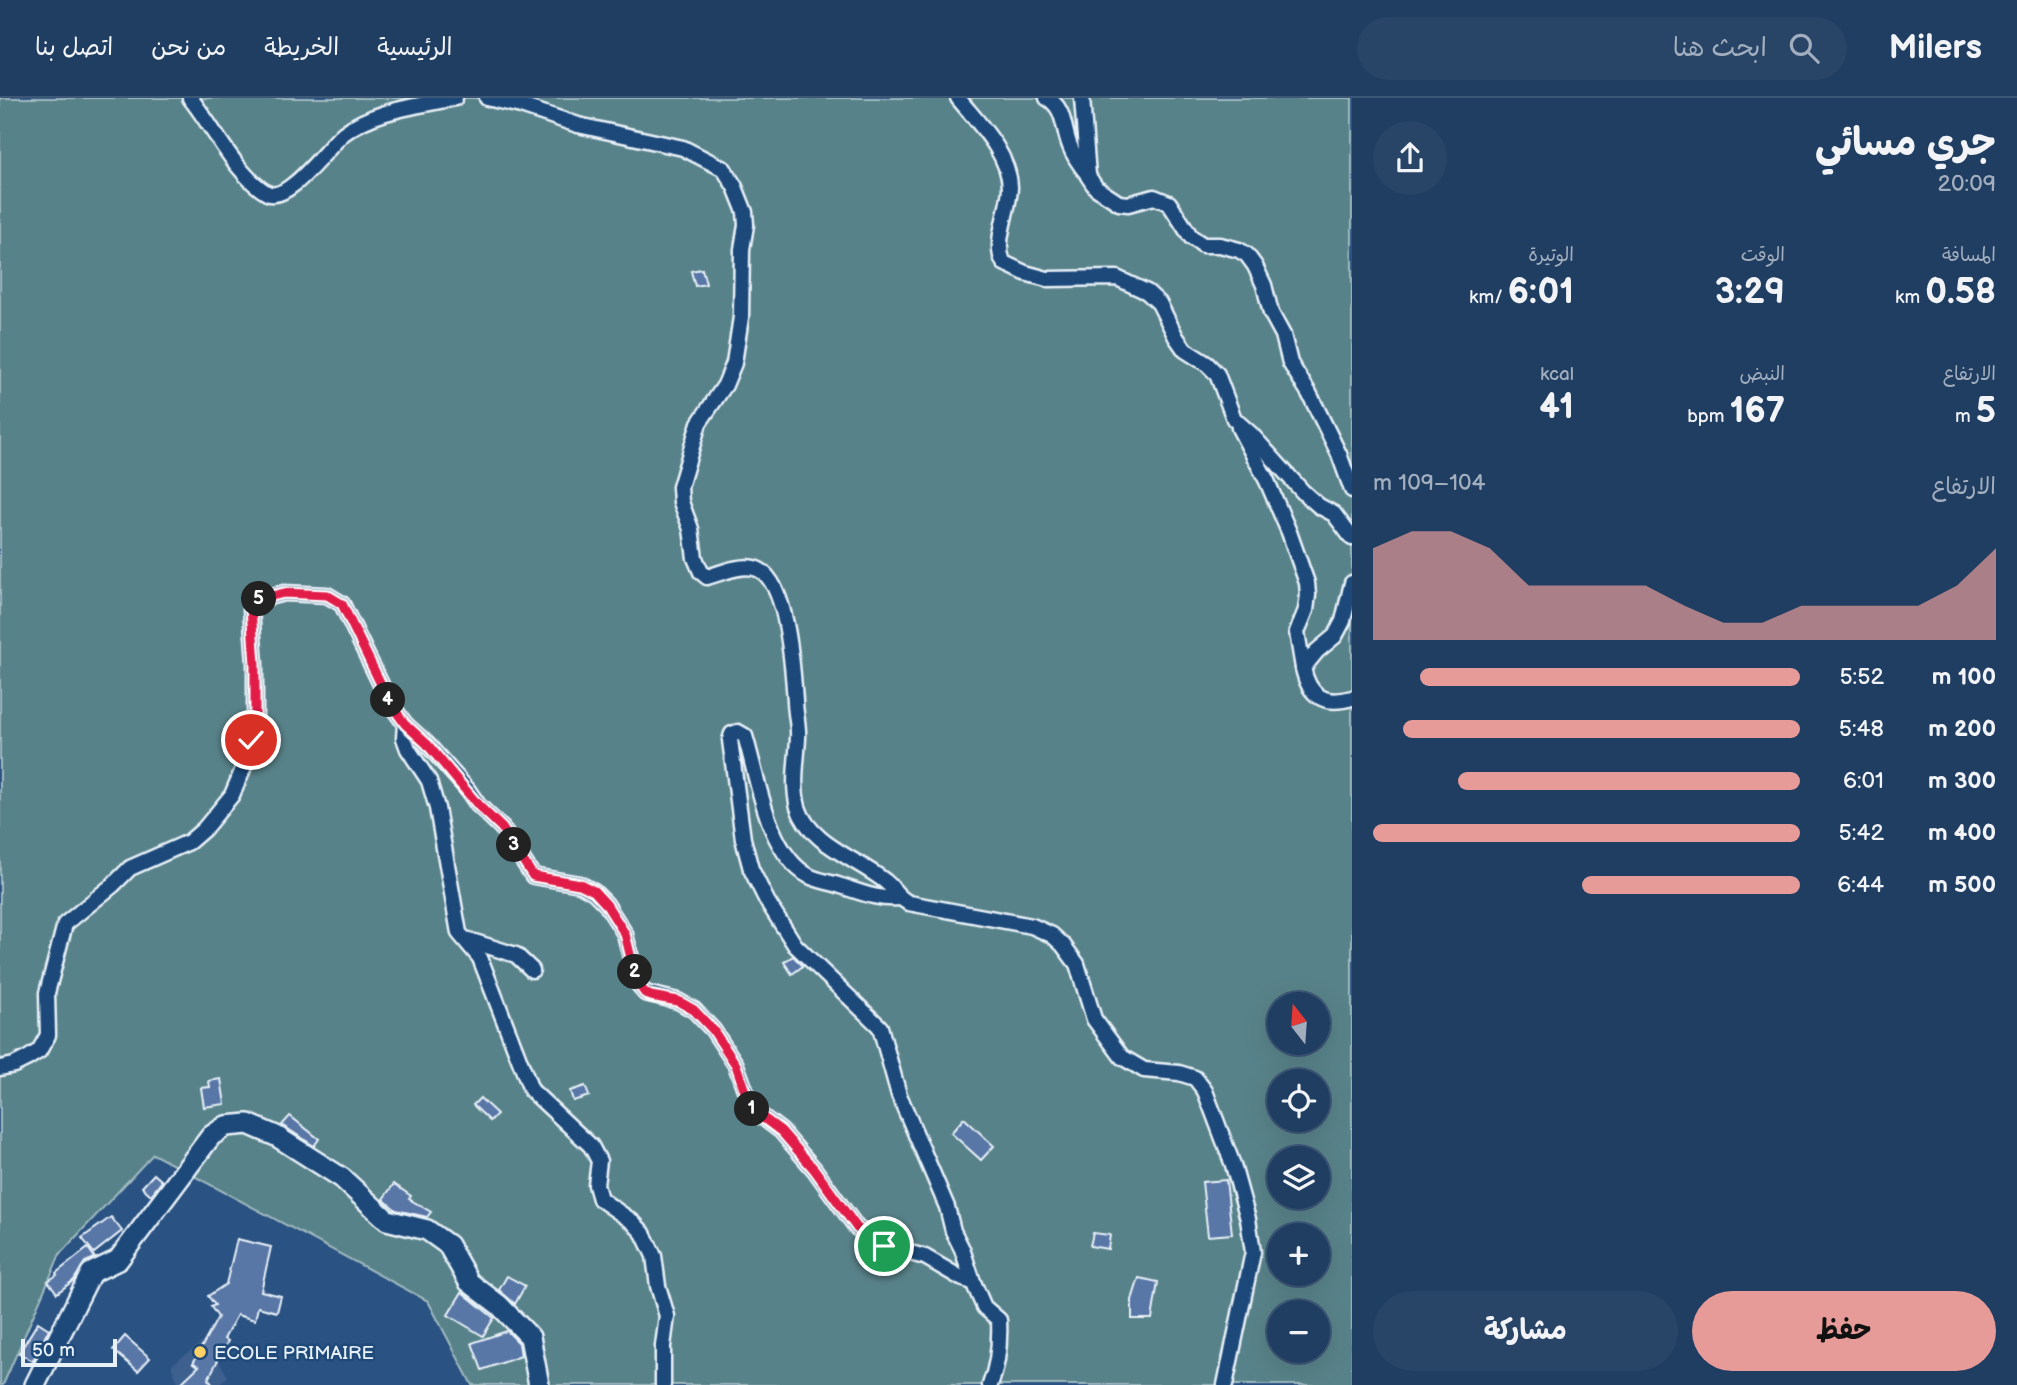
<!DOCTYPE html>
<html lang="ar">
<meta charset="utf-8">
<style>
body{margin:0;font-family:"Balsamiq Sans","Playpen Sans Arabic",sans-serif;background:#284568;color:#f1f3f6;direction:rtl;height:100vh;display:flex;flex-direction:column;font-size:26px;white-space:nowrap}
*{box-sizing:border-box;margin:0}
p{font-size:23px;color:#a2aebe}
.icon{flex:none;width:38px;height:38px;fill:none;stroke:currentColor;stroke-width:2;stroke-linecap:round;stroke-linejoin:round}
.map{position:relative;flex:1;overflow:hidden;direction:ltr}
.panel{display:flex;flex-direction:column;background:#203e62;width:665px}
.panel>*{flex:none}
.needle{width:46px;rotate:343deg}
.controls{position:absolute;left:1267px;top:894px;display:grid;gap:14px}
.controls a{display:grid;place-items:center;width:63px;height:63px;border-radius:50%;background:#203e62;box-shadow:0 7px 28px #0002,0 0 0 2px #3d5777;font-size:35px}
.scale{position:absolute;left:21px;bottom:18px;width:96px;box-sizing:border-box;padding-left:7px;border:4px solid #e8f1f8;border-top:0;font-size:19px;line-height:24px;white-space:nowrap;color:#e8f1f8;-webkit-text-stroke:5px #1f4a7a;paint-order:stroke}
.pin{position:absolute;display:grid;place-items:center;width:60px;height:60px;color:#fff;margin:-30px;border:4px solid #fff;border-radius:50%;box-shadow:0 2px 7px #0007}
.km{position:absolute;width:35px;height:35px;margin:-18px;border-radius:50%;background:#222;color:#fff;font-size:19px;line-height:35px;text-align:center}
.round{display:grid;place-items:center;flex:none;width:74px;height:74px;border-radius:37px;background:#284568}
.summary{display:flex;align-items:center;justify-content:space-between;height:119px;padding:0 21px}
h1{font-size:38px;font-weight:700;line-height:52px}
.stats{display:grid;grid-template-columns:repeat(3,1fr);gap:10px;height:119px;padding:7px 21px}
.stats div{display:grid;align-content:center}
.stats b{font-size:35px;font-weight:700}
.stats small{font-size:19px;font-weight:400}
.stats p{font-size:19px}
.chart{height:196px;padding:14px 21px}
.chart p{display:flex;justify-content:space-between}
.chart svg{width:100%;height:126px;margin-top:7px;fill:#e69b98;opacity:.7}
.action{display:flex;gap:14px;margin-top:auto;padding:14px 21px}
.action a{flex:1;height:80px;border-radius:42px;background:#e69b98;color:#111;font-size:28px;font-weight:700;line-height:80px;text-align:center}
.action a+a{background:#284568;color:#f1f3f6}
ul{padding:0 21px;list-style:none;font-size:23px}
li{display:grid;grid-template-columns:112px 84px 1fr;align-items:center;height:52px}
li i{height:18px;border-radius:9px;background:#e69b98}
header{display:flex;align-items:center;gap:42px;box-sizing:border-box;height:98px;padding:0 35px;background:#203e62;border-bottom:2px solid #3d5777}
header strong{font-size:33px}
nav{display:flex;gap:38px;margin-inline-start:auto;font-size:24px}
.search{width:490px;height:63px;background:#284568;display:flex;align-items:center;gap:18px;box-sizing:border-box;padding:0 24px;border-radius:38px;color:#a2aebe;font-size:26px}
main{display:flex;flex:1;min-height:0}
.map>svg:first-child{display:block}
</style>
<header>
<strong>Milers</strong>
<div class="search"><svg class="icon" aria-label="search" viewBox="0 0 24 24"><circle cx="10" cy="10" r="6"/><path d="M15 15l6 6"/></svg>ابحث هنا</div>
<nav><a>الرئيسية</a><a>الخريطة</a><a>من نحن</a><a>اتصل بنا</a></nav>
</header>
<main>
<section class="panel">
<div class="summary"><div><h1>جري مسائي</h1><p>20:09</p></div><a class="round"><svg class="icon" aria-label="share" viewBox="0 0 24 24"><path d="M12 15V3M7 8l5-5 5 5M5 13v7h14v-7"/></svg></a></div>
<div class="stats">
<div><p>المسافة</p><b>0.58<small> km</small></b></div>
<div><p>الوقت</p><b>3:29</b></div>
<div><p>الوتيرة</p><b>6:01<small> /km</small></b></div>
</div>
<div class="stats">
<div><p>الارتفاع</p><b>5<small> m</small></b></div>
<div><p>النبض</p><b>167<small> bpm</small></b></div>
<div><p>kcal</p><b>41</b></div>
</div>
<div class="chart"><p><span>الارتفاع</span>104–109 m</p>
<svg viewBox="0 0 160 44" preserveAspectRatio="none"><path d="M0 44V12L10 6L20 6L30 12L40 25L50 25L60 25L70 25L80 32L90 38L100 38L110 32L120 32L130 32L140 32L150 25L160 12V44z"/></svg>
</div>
<ul>
<li><b>100 m</b>5:52<i style="width:89%"></i></li>
<li><b>200 m</b>5:48<i style="width:93%"></i></li>
<li><b>300 m</b>6:01<i style="width:80%"></i></li>
<li><b>400 m</b>5:42<i style="width:100%"></i></li>
<li><b>500 m</b>6:44<i style="width:51%"></i></li>
</ul>
<div class="action"><a>حفظ</a><a>مشاركة</a></div>
</section>
<div class="map">
<svg width="1352" height="1287" viewBox="0 0 1352 1287">
<rect width="100%" height="100%" fill="#2a5282"/>
<filter id="ink" filterUnits="userSpaceOnUse"><feTurbulence type="fractalNoise" baseFrequency=".0143" numOctaves="2"/><feDisplacementMap in="SourceGraphic" scale="14" xChannelSelector="R" yChannelSelector="G"/><feConvolveMatrix kernelMatrix="1 2 1 2 8 2 1 2 1" color-interpolation-filters="sRGB"/></filter>
<g filter="url(#ink)">
<!-- built -->
<path fill="#3c608f" d="M205,1242l23,36 -9,9h-40l-8,-20z"/>
<!-- green -->
<path fill="#598289" stroke="#a0bac0" stroke-width="2" fill-rule="evenodd" d="M0,0h1352v1287h-880l-44,-84 -275,-147 -93,100 -57,131h-3zM1279,906h39v39h-39zM1279,984h39v38h-39zM1279,1060h39v39h-39zM1279,1138h39v38h-39zM1279,1214h39v39h-39z"/>
<!-- building -->
<g fill="#5876a6" stroke="#e8f1f8" stroke-width="2">
<path d="M702,171l4,15 -11,2 -4,-15z"/>
<path d="M793,858l10,10 -11,8 -8,-12z"/>
<path d="M221,981l4,25 -21,3 -3,-19 9,-1 -1,-6z"/>
<path d="M585,988l4,10 -16,5 -3,-10z"/>
<path d="M480,1000l17,16 -7,7 -17,-16z"/>
<path d="M290,1018l29,23 -5,7 -32,-21z"/>
<path d="M964,1020l30,28 -13,14 -30,-27z"/>
<path d="M154,1076l8,7 -11,14 -9,-8z"/>
<path d="M1226,1082l6,54 -24,2 -6,-54z"/>
<path d="M394,1086l17,12 -2,3 22,13 -4,5 -31,-7 -13,-11z"/>
<path d="M111,1119l11,14 -28,22 -12,-15z"/>
<path d="M1093,1135l17,2 -2,14 -18,-3z"/>
<path d="M237,1141l34,8 -10,44 20,5 -4,16 -19,-5 -3,13 -18,-5 -13,24 4,2 -20,38 5,6h-34l20,-19 -6,-3 25,-46 -7,-10 4,-2 -7,-9 18,-12z"/>
<path d="M88,1150l7,10 -10,4 -11,18 -17,13 -9,-12 9,-6 -1,-2z"/>
<path d="M507,1178l18,10 -10,18 -16,-14z"/>
<path d="M1139,1180l19,4 -6,37h-20v-19z"/>
<path d="M462,1194l32,26 -11,18 -35,-21z"/>
<path d="M38,1224l11,7 -16,32 -14,-8z"/>
<path d="M507,1233l12,12 2,13 -39,14 -10,-27z"/>
<path d="M125,1238l25,22 -12,13 -25,-21z"/>
</g>
<g fill="none" stroke-linecap="round" stroke-linejoin="round">
<!-- street casing -->
<g stroke="#e8f1f8" stroke-width="19">
<g id="street">
<path d="M190,0c22,27 47,78 77,95 21,11 61,-47 77,-60 30,-23 75,-27 111,-35"/>
<path d="M487,0l34,8 57,19 105,23 41,21 11,18 10,25 1,13 -4,24 -1,68 -7,46 -9,22 -26,38 -19,64 1,15 10,27 4,29 6,14 6,5c14,-4 32,-12 47,-9 34,7 39,105 41,133 0,12 4,25 3,37 -1,22 -6,46 0,69 11,37 60,52 88,75 10,8 10,15 23,21l123,23 20,9 11,10 14,19 17,55 28,38 22,13 35,3 16,5 10,13 28,74 15,54 5,33 -28,133"/>
<path d="M958,0c20,25 51,55 52,89 0,22 -18,57 -6,76l21,10 22,6 70,-1 30,14 12,11 17,34 9,13 22,14 10,10 17,45 17,15 52,58 16,14 15,8 18,24"/>
<path d="M1047,0c18,9 16,32 23,48 4,11 10,19 18,29"/>
<path d="M1082,0l6,78 8,12 23,15 9,1 26,-7 15,6 22,34 12,8h17l19,5 8,5 8,11 9,19 7,28 12,22 7,28 19,30 30,61 13,36"/>
<path d="M1239,330l28,53 22,51 18,51 1,12 -2,15 -9,22 6,36"/>
<path d="M1352,485l-9,38 -8,15 -18,15 -14,17c6,29 22,38 49,30"/>
<path d="M405,626l22,20 40,45 11,16 24,23 31,48 47,8 14,8 12,12 19,30 12,48 8,11 33,8 16,9 19,20 23,35 16,44 29,22 33,38 43,59 27,18 41,11 36,21 12,4"/>
<path d="M899,800c-21,2 -39,-6 -58,-12 -10,-4 -23,-5 -32,-10 -42,-23 -51,-98 -64,-140l-7,-4 -6,2 -2,6 13,99 8,30 16,32 28,44 85,82 19,68 48,112 6,24 9,18 11,33 11,25 15,13c1,21 -1,45 -9,65"/>
<path d="M465,841l51,16 16,15"/>
<path d="M0,970l14,-3 14,-7 11,-7 9,-16 -1,-42 18,-69 48,-39 17,-17 59,-26 15,-13 28,-34 11,-26 12,-45v-60l-4,-55 5,-9 28,-7 43,2 15,9 48,99 15,21 -1,14 4,11 21,32 8,27 22,125 21,25 51,132 60,56 8,15 -3,24 4,14 33,23 10,11 11,23 4,30 9,30 -4,30v39"/>
</g>
</g>
<!-- secondary casing -->
<g stroke="#e8f1f8" stroke-width="24">
<path id="secondary" d="M35,1287l56,-112 27,-13 93,-124 15,-10 22,-2 28,12 66,42 45,42 40,10 21,15 21,37 30,23 31,32 9,48"/>
</g>
<!-- street -->
<use href="#street" stroke="#1f4a7a" stroke-width="14"/>
<!-- secondary -->
<use href="#secondary" stroke="#1f4a7a" stroke-width="19"/>
</g>
</g>
<g fill="none" stroke-linecap="round" stroke-linejoin="round" filter="url(#ink)">
<!-- route casing -->
<g stroke="#fff" stroke-width="14">
<path id="route" d="M251,642l4,-16v-60l-4,-56 5,-8 28,-7 43,2 15,9 48,99 15,21 22,20 51,61 24,23 31,48 47,8 14,7 12,13 19,30 12,48 8,11 6,3 27,5 16,9 19,20 23,35 15,44 30,22 33,38 43,59 27,18"/>
</g>
<!-- route -->
<use href="#route" stroke="#e11d48" stroke-width="9"/>
</g>
<!-- markers -->
<circle fill="#ffd166" stroke="#1f4a7a" stroke-width="2.5" cx="200" cy="1254" r="7"/>
<g text-anchor="middle" stroke-width="5" stroke-linejoin="round" paint-order="stroke">
<!-- poi labels -->
<g font-size="19" fill="#e8f1f8" stroke="#1f4a7a" text-anchor="start">
<text x="214" y="1261">ECOLE PRIMAIRE</text>
</g>
</g>
</svg>
<div class="controls">
<a><svg class="needle" viewBox="-14 -14 28 28"><path d="M0-13l5 13h-10z" fill="#e53935"/><path d="M0 13l5-13h-10z" fill="#a2aebe"/></svg></a>
<a><svg class="icon" aria-label="locate" viewBox="0 0 24 24"><circle cx="12" cy="12" r="6"/><path d="M12 2v4M12 18v4M2 12h4M18 12h4"/></svg></a>
<a><svg class="icon" aria-label="layers" viewBox="0 0 24 24"><path d="M12 4l9 5-9 5-9-5zM3 14l9 5 9-5"/></svg></a>
<a>+</a>
<a>−</a>
</div>
<div class="scale">50 m</div>
<div class="pin" style="left:884px;top:1148px;background:#1e9e55"><svg class="icon" aria-label="arrive" viewBox="0 0 24 24"><path d="M6 21V4h12l-3 4 3 4H6"/></svg></div>
<div class="pin" style="left:251px;top:642px;background:#d93025"><svg class="icon" aria-label="check" viewBox="0 0 24 24"><path d="M5 12l5 5 9-10"/></svg></div>
<b class="km" style="left:752px;top:1011px">1</b>
<b class="km" style="left:635px;top:874px">2</b>
<b class="km" style="left:514px;top:747px">3</b>
<b class="km" style="left:388px;top:602px">4</b>
<b class="km" style="left:259px;top:501px">5</b>
</div>
</main>
